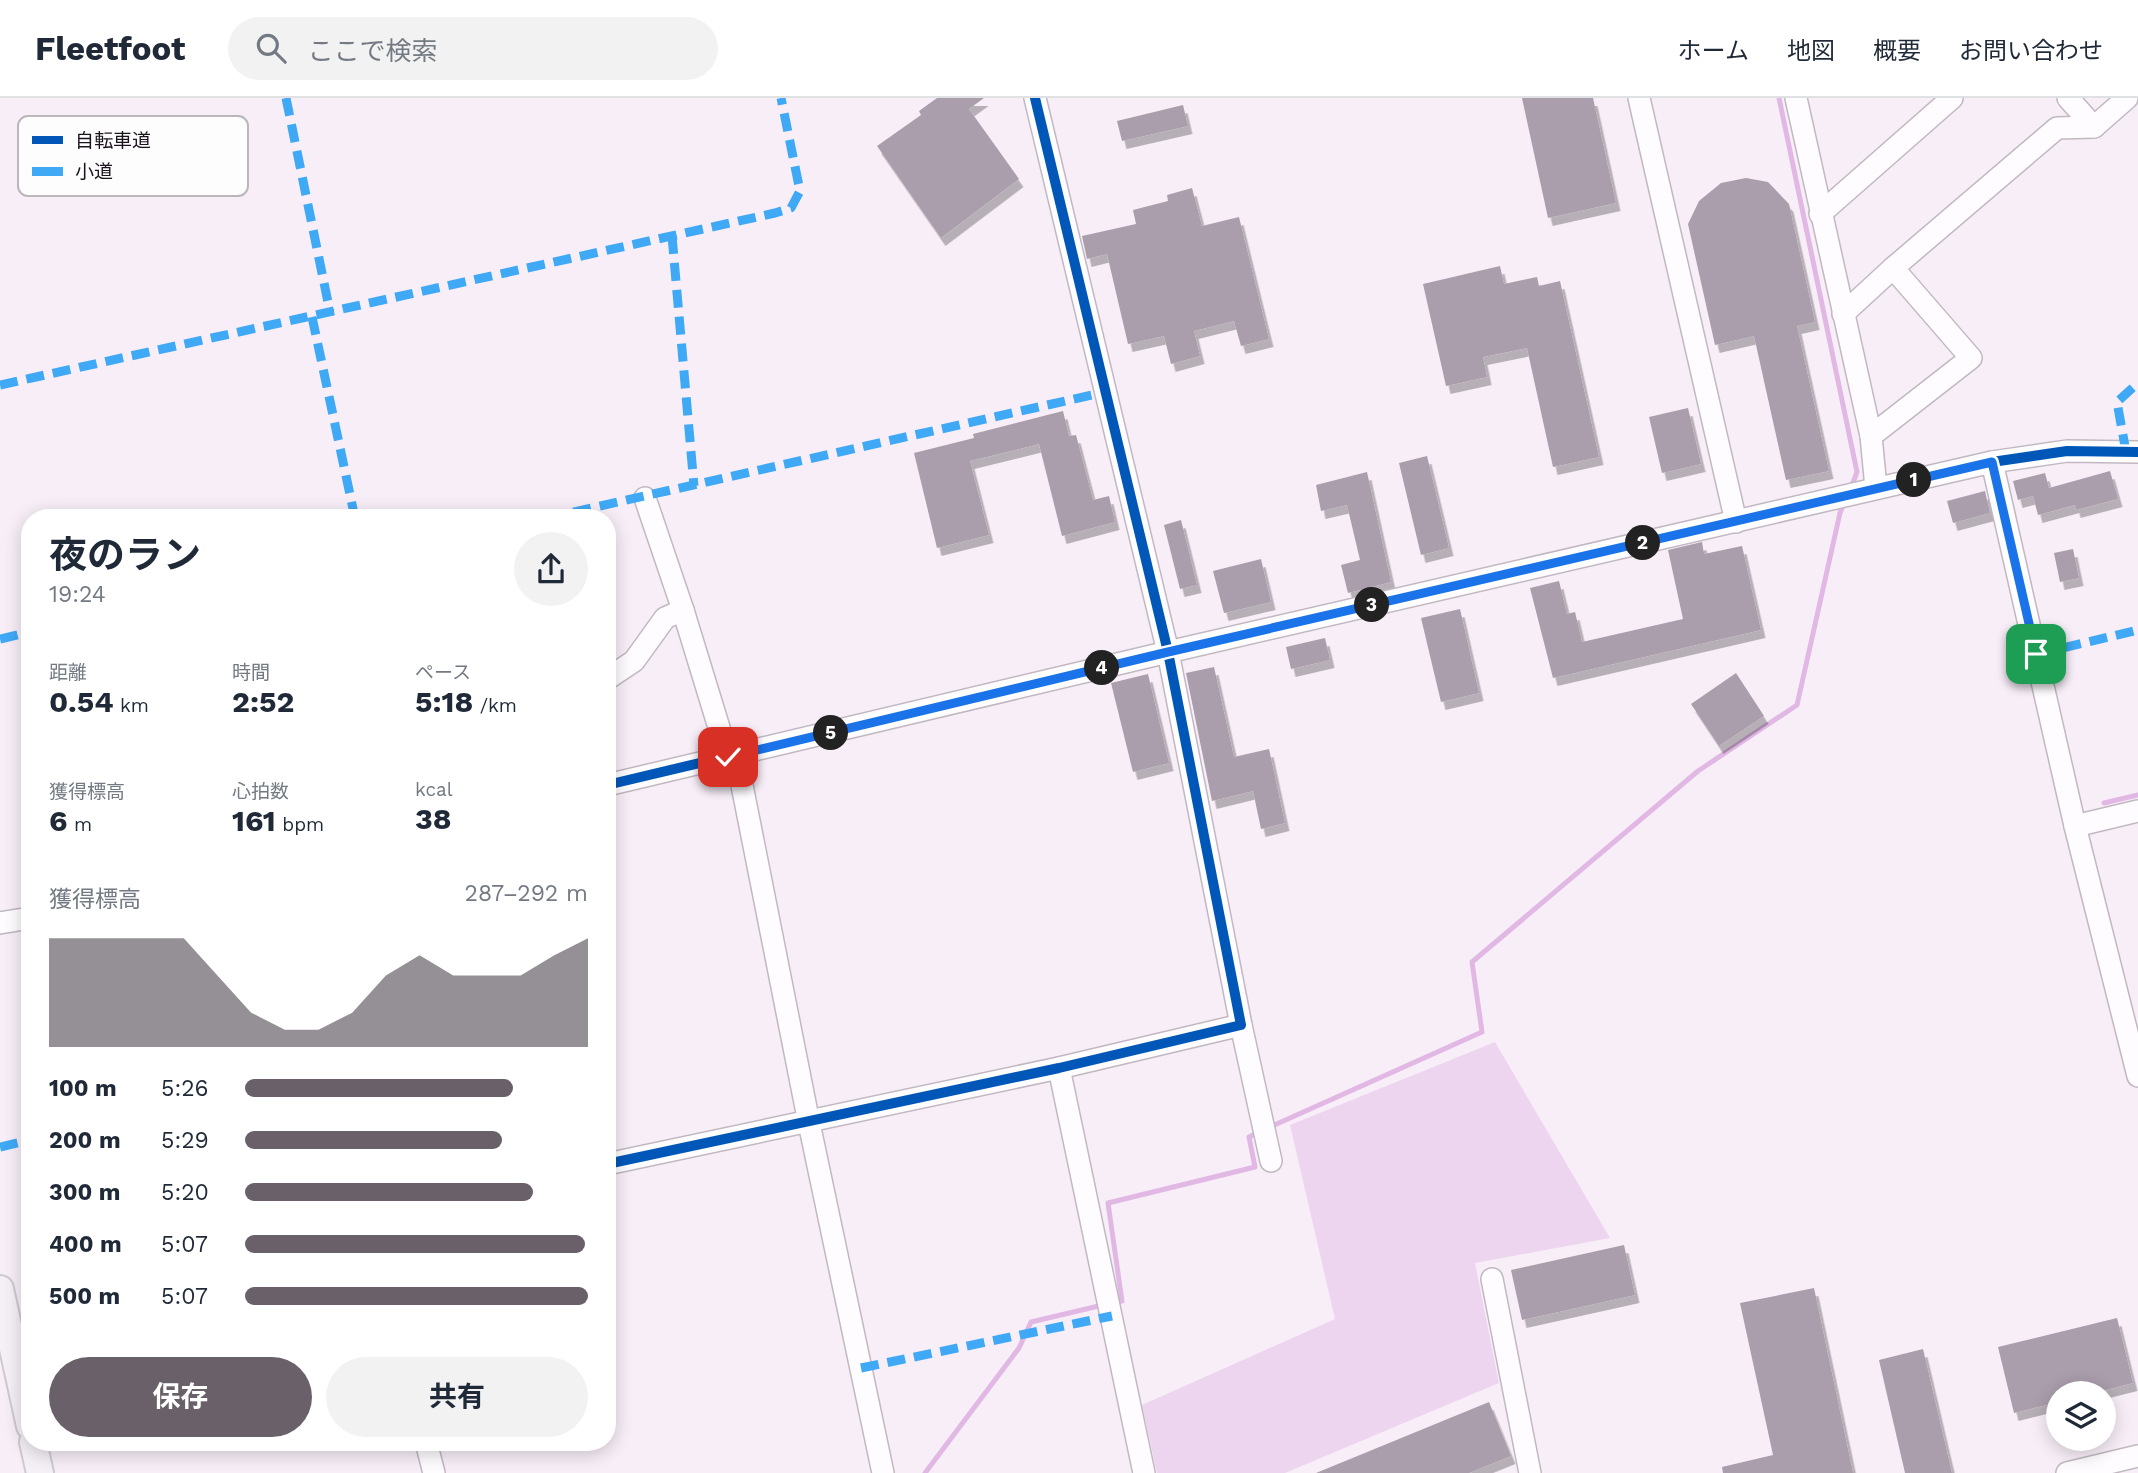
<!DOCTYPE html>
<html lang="ja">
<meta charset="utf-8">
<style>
body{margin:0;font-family:"Work Sans","Noto Sans JP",sans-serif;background:#f2f2f3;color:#1f2937;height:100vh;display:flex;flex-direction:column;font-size:26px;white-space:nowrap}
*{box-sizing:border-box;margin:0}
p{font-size:23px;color:#747a83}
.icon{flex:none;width:38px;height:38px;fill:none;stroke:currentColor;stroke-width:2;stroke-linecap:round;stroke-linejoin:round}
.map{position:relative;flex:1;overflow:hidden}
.panel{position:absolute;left:21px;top:411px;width:595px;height:942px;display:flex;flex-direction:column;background:#fff;border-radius:28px;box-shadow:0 4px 18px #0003}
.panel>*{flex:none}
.buttons{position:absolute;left:2046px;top:1283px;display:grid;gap:14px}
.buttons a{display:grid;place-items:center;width:70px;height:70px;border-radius:50%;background:#fff;box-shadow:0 4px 18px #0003;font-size:35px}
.pin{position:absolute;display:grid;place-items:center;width:60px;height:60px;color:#fff;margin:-30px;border-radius:14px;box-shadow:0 4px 10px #0006}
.km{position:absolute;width:35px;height:35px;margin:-18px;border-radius:50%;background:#222;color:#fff;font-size:19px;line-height:35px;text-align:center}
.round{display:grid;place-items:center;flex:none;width:74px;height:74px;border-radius:37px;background:#f2f2f3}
.overview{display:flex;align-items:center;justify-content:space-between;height:119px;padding:0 28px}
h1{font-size:38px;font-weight:700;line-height:52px}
.figures{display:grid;grid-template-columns:repeat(3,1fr);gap:10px;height:119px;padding:7px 28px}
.figures div{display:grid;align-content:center}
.figures b{font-size:30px;font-weight:700}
.figures small{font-size:19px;font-weight:400}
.figures p{font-size:19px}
.chart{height:196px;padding:14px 28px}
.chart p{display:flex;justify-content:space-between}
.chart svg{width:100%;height:126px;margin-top:7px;fill:#69606a;opacity:.7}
.cta{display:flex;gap:14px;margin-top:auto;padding:14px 28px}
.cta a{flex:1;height:80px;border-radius:42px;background:#69606a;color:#fff;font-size:28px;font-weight:700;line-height:80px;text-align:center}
.cta a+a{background:#f2f2f3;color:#1f2937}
ul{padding:0 28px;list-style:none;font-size:23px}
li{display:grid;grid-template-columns:112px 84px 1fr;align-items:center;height:52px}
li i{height:18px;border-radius:9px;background:#69606a}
header{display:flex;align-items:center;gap:42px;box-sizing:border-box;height:98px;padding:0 35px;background:#fff;border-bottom:2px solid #e0e1e3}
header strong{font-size:33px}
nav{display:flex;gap:38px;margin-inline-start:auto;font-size:24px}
.search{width:490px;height:63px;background:#f2f2f3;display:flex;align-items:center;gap:18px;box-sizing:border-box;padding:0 24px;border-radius:38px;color:#747a83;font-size:26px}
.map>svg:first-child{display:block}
</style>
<header>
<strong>Fleetfoot</strong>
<div class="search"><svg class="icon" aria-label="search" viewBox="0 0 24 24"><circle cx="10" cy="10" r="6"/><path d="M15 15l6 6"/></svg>ここで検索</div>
<nav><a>ホーム</a><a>地図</a><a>概要</a><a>お問い合わせ</a></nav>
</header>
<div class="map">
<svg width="2138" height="1375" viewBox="0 0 2138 1375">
<defs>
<filter id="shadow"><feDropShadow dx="4.5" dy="8" stdDeviation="0" flood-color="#0004"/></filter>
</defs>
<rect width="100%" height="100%" fill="#f8eef8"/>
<!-- green -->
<path fill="#eed5ef" d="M1495,944l115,196 -135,25 24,120 -214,90h-128l-15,-68 193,-86 -45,-194z"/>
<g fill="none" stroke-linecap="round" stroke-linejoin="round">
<!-- stream -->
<g stroke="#e1b8e4" stroke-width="5">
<path d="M1779,0l78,374 -6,16"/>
<path d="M2104,705l34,-8"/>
<path d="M1270,1029l212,-95 -10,-70 226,-191 99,-66 43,-192 4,-10"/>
<path d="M1113,1205l9,-2 -14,-98 147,-36 -6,-30 12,-6"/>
<path d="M925,1375l94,-125 12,-26 72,-17"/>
</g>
</g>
<!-- building -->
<g fill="#aa9dac" filter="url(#shadow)">
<path d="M937,0h47l-15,11 50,70 -78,59 -64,-92 44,-31 -2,-4z"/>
<path d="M1522,0h71l23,105 -68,15z"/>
<path d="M1183,7l5,21 -66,15 -5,-20z"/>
<path d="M1746,80l22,4 21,22 26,118 -18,4 32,145 -43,9 -32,-144 -39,9 -27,-121 11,-23 22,-18z"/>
<path d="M1192,90l10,38 37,-9 30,122 -28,7 -7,-25 -40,10 6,25 -29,8 -7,-28 -36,8 -21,-90 -20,5 -5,-23 54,-12 -3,-14 35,-9 -1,-6z"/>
<path d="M1500,168l4,18 33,-7 2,9 21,-5 39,176 -46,10 -26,-119 -44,9 4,20 -41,9 -23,-102z"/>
<path d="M1688,310l13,56 -39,9 -13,-56z"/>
<path d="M1063,313l6,25 7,-1 17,65 16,-4 6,26 -53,14 -23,-92 -69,17 19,74 -52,13 -23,-95 60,-15 -1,-4z"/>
<path d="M1427,358l22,92 -28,7 -22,-92z"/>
<path d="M2110,373l8,28 -42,11 -1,-5 -37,10 -5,-19 -15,4 -5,-19 32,-8 4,15z"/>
<path d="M1367,374l24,110 -43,11 -7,-28 19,-5 -13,-55 -26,6 -5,-26z"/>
<path d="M1985,393l5,22 -37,10 -6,-22z"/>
<path d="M1181,422l16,65 -17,4 -16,-64z"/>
<path d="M1702,444l2,12 38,-8 19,84 -208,48 -23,-90 29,-7 8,33 8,-2 7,30 101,-23 -15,-69z"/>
<path d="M2073,451l6,29 -19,4 -6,-29z"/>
<path d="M1261,461l10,43 -47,11 -11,-42z"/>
<path d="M1460,511l19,84 -38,9 -20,-84z"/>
<path d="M1325,540l5,22 -39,9 -5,-22z"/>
<path d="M1214,569l20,90 35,-8 16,74 -24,6 -8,-38 -41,10 -26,-128z"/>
<path d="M1736,575l28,43 -45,30 -28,-42z"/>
<path d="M1148,576l21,89 -36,9 -22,-89z"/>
<path d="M1624,1147l11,50 -113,25 -11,-50z"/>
<path d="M1814,1190l39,185h-130l-1,-6 51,-12 -33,-152z"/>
<path d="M2117,1220l16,65 -40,10h-35v9l-44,11 -16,-66z"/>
<path d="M1923,1251l29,124h-47l-26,-113z"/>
<path d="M1489,1304l22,54 -42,17h-153z"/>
</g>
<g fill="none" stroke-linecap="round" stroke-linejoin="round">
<!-- minor casing -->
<g stroke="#c1b8c2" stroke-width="24">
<g id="minor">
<path d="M1639,0l97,424"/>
<path d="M1796,0l75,338 5,52"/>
<path d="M2068,0l26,29"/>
<path d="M1820,116l132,-116"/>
<path d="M1843,216l50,-46 164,-140 37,-1 33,-29"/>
<path d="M1871,338l100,-78 -78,-90"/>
<path d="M1992,364l83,364 63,250"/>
<path d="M645,400l38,112"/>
<path d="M607,581l27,-18 31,-43 18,-8 45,147"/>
<path d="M736,657l73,368 74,350"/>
<path d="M607,687l561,-133 824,-190 75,-11 71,1"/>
<path d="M2075,728l63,-15"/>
<path d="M0,825l30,-5"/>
<path d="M1241,927l30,136"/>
<path d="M1059,970l85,405"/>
<path d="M607,1066l452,-96 182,-43 -73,-373 -133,-554"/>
<path d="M1492,1181l38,194"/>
<path d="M426,1344l8,31"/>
<path d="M2067,1375l71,-17"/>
</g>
</g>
<!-- major casing -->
<g stroke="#cfcacf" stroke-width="30">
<g id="major">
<path d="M0,1191l30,137"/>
<path d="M33,1344l7,31"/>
</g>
</g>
<!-- minor -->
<use href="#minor" stroke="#fefcfe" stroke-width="21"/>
<!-- major -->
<use href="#major" stroke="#f5f0f6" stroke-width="26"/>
<!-- quiet -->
<g stroke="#3fa9f5" stroke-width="9" stroke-dasharray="18 9" stroke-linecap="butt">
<path d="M286,0l44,214"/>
<path d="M672,138l22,250"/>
<path d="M312,219l43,201"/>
<path d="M0,287l775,-172 16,-5 9,-17 -19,-93"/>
<path d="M2126,354l-9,-50 21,-19"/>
<path d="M547,420l558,-126"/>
<path d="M0,541l30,-7"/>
<path d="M2037,556l101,-24"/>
<path d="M0,1049l30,-7"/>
<path d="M861,1270l251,-52"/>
</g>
<!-- cycleway casing -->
<g stroke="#fdfdfd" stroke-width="15">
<g id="cycleway">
<path d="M607,687l561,-133 824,-190 75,-11 71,1"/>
<path d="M607,1066l452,-96 182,-43 -73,-373 -133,-554"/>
</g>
</g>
<!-- cycleway -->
<use href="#cycleway" stroke="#0057b8" stroke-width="10"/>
</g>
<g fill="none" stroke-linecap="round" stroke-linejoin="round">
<!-- route casing -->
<g stroke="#fff" stroke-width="14">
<path id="route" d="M728,659l440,-105 824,-190 44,192"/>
</g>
<!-- route -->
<use href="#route" stroke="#1a73e8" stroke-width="9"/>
</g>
<!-- legend -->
<rect x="18" y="18" width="230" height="80" rx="10" fill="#fdfdfd" stroke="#bab7ba" stroke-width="2"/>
<rect x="32" y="38" width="31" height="8" fill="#0057b8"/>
<rect x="32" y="69" width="31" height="9" fill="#3fa9f5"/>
<g font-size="19" fill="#1c141d">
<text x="75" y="49">自転車道</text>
<text x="75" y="80">小道</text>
</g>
</svg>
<div class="buttons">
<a><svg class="icon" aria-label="layers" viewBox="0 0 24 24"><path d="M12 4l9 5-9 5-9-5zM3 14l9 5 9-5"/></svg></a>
</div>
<div class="pin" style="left:2036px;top:556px;background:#1e9e55"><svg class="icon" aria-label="arrive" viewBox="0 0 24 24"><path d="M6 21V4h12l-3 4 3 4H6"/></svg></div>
<div class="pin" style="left:728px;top:659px;background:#d93025"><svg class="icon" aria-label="check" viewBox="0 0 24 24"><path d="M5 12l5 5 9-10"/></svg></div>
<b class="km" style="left:1914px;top:382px">1</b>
<b class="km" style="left:1643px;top:445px">2</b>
<b class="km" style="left:1372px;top:507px">3</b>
<b class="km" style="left:1102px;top:570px">4</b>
<b class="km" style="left:831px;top:635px">5</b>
<section class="panel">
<div class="overview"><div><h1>夜のラン</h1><p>19:24</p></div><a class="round"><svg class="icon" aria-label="share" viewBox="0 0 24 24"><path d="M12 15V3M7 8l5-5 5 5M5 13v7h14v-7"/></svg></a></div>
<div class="figures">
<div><p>距離</p><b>0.54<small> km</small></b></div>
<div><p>時間</p><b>2:52</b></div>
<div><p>ペース</p><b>5:18<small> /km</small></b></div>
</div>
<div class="figures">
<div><p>獲得標高</p><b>6<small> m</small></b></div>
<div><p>心拍数</p><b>161<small> bpm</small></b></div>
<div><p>kcal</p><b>38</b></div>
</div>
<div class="chart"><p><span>獲得標高</span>287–292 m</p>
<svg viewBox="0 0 160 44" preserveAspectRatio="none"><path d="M0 44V6L10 6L20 6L30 6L40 6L50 19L60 32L70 38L80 38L90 32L100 19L110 12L120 19L130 19L140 19L150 12L160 6V44z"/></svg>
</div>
<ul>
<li><b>100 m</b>5:26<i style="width:78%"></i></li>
<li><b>200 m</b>5:29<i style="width:75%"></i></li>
<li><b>300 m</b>5:20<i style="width:84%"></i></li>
<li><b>400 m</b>5:07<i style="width:99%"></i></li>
<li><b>500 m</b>5:07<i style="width:100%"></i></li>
</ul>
<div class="cta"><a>保存</a><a>共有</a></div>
</section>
</div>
